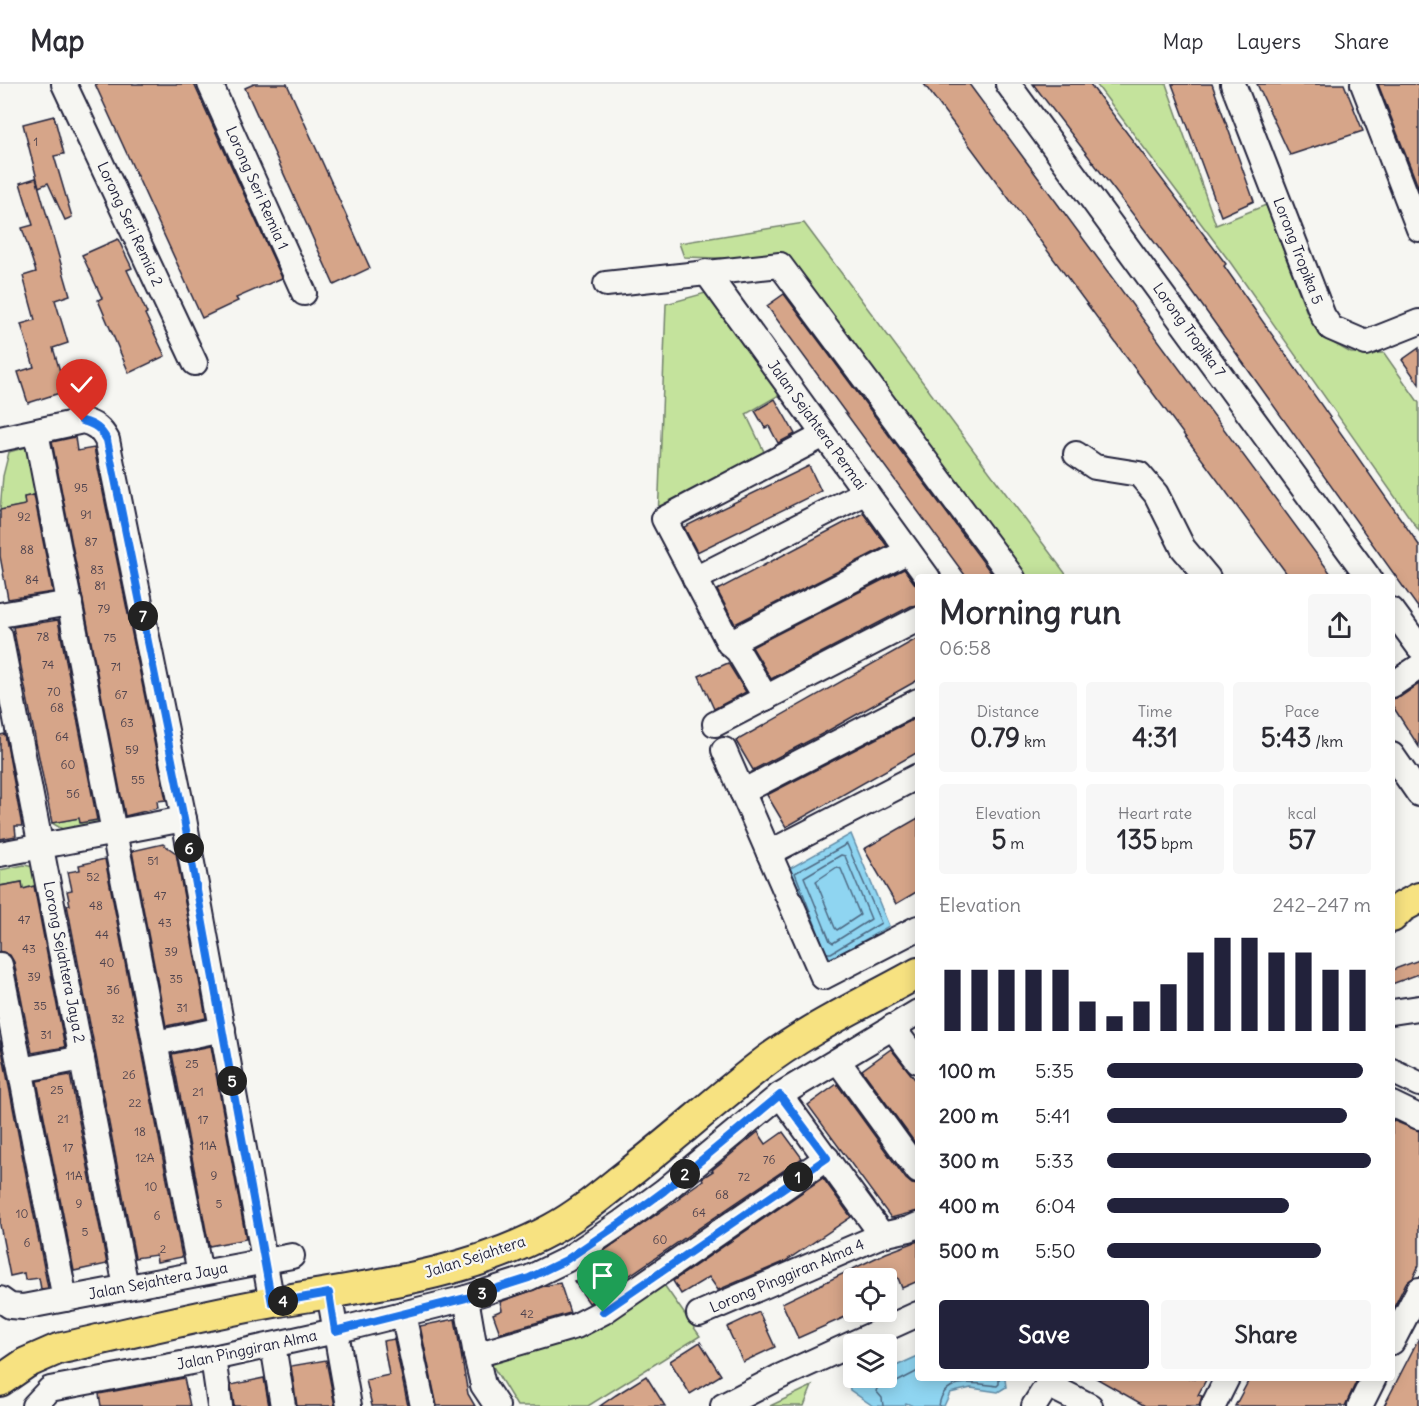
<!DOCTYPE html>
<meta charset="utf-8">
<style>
body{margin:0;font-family:Delius,sans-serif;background:#f7f7f7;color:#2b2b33;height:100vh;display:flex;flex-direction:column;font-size:22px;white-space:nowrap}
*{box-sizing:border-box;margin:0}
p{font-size:20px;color:#7c7c81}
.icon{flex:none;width:33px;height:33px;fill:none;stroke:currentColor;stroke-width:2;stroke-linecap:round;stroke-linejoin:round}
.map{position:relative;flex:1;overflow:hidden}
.drawer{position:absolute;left:915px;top:490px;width:480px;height:807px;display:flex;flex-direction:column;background:#fff;border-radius:6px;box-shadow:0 3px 15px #0003}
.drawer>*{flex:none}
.buttons{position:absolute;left:843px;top:1184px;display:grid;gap:12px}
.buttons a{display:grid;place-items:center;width:54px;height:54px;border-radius:6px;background:#fff;box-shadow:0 3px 15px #0003;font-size:30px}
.pin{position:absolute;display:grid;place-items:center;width:51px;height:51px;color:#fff;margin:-62px -26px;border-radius:50% 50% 50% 0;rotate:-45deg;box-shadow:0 0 6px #0007}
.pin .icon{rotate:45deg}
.km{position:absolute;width:30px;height:30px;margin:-15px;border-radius:50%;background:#222;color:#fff;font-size:16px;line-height:30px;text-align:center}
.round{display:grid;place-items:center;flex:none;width:63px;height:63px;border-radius:6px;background:#f7f7f7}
.summary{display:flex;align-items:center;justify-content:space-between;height:102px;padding:0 24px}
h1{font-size:33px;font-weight:800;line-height:45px}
.figures{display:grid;grid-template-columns:repeat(3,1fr);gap:9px;height:102px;padding:6px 24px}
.figures div{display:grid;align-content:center;border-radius:6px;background:#f7f7f7;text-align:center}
.figures b{font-size:26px;font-weight:800}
.figures small{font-size:16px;font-weight:400}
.figures p{font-size:16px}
.chart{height:168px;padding:12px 24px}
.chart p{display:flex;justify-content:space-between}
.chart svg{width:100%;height:108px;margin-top:6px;stroke:#22223b;stroke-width:6}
.action{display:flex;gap:12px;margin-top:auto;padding:12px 24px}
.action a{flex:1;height:69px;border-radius:6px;background:#22223b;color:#fff;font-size:24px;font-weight:800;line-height:69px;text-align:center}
.action a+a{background:#f7f7f7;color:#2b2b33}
ul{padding:0 24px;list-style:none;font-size:20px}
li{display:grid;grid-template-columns:96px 72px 1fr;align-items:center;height:45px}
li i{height:15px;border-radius:8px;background:#22223b}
header{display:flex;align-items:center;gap:36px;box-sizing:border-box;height:84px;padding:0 30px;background:#fff;border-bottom:2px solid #e1e1e2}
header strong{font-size:28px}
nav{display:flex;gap:33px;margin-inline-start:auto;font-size:21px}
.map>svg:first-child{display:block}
</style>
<header>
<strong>Map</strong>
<nav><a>Map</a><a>Layers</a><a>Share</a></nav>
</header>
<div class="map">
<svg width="1419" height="1322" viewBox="0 0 1419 1322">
<rect width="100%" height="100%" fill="#f6f6f2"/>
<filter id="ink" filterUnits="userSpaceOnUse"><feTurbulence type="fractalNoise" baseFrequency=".0167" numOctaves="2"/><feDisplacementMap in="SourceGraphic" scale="12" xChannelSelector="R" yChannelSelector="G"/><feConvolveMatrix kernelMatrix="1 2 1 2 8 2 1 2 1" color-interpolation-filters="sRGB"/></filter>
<g filter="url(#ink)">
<!-- green -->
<g fill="#c4e39c" stroke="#73826c" stroke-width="1.5">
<path d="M1096,0h70l50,141 50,-20 41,108 15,24 29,16h33l35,50v128l-189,-269z"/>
<path d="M804,139l264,354h-46l-237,-317 -101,-3 -5,-14z"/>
<path d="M709,208l72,102 -35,20 23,48 -111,58 8,-216z"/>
<path d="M34,361l9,48 -19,4 1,8 -25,5 3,-34 6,-24z"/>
<path d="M79,734l2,5 24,-4 1,7 -37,7 -17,-10z"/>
<path d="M24,781l15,3 3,19 -19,2 -1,-7 -22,4v-16z"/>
<path d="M662,1198l38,54 -112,70h-71l-28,-46z"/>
<path d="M812,1302l-8,20h-34z"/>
</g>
<!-- water -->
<g fill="#8fd5f1" stroke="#638da8" stroke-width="1.5">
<path d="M851,750l38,92 -64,37 -38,-93z"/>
<path d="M918,1272v22l87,1 1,8 -8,5 -27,-4 -21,5 -6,13h-31l-7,-3 -1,3h-32l-23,-16 -1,-8 37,-5 1,-4 9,-7z"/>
</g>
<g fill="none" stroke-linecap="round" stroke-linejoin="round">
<!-- shore -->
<g stroke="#4e6a84" stroke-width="1.5">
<path d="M841,771l4,1 26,63 -38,24 -3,-2 -26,-64z"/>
<path d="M837,783l4,2 19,46 -23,15 -2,-2 -19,-47z"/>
<path d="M822,858l-27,-69 52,-29 34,79 -50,30h-4"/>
<path d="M883,1322l-1,-8 -6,-7 3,-6 14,-1 25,-13"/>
<path d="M939,1322c4,-30 36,-23 58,-20l2,-2v-6"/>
</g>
</g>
<!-- building -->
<g fill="#d6a589" stroke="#22223b" stroke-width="1.5">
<path d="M95,0h99l88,194 -46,20 2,3 -36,17z"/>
<path d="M254,0h33l83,184 -36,17 -89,-197z"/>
<path d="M924,0h45l365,494h-44z"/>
<path d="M1033,0h57l136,180 -2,2 195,279v64l-228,-319z"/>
<path d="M1172,0h40l42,117 -33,15z"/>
<path d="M1257,0h87l19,47 -73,24z"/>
<path d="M1378,0h41v105z"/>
<path d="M54,32l10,38 -10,2 18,61 -7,3 -17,-37 -9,4 -16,-63z"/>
<path d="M36,94l34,117 -15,5 13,43 -15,5 13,43 -38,12 -10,-31 16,-5 -13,-43 14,-4 -12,-44 13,-4 -14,-44 11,-3 -13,-42z"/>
<path d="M118,155l14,29 -5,2 20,43 -2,1 20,42 -36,17 -31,-73 4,-2 -20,-43z"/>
<path d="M784,210l211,284h-28l-200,-272z"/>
<path d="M1419,264v36l-17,-24z"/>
<path d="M775,315l20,35 -17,9 -9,-17 -4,2 -10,-17z"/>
<path d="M75,353l2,14 17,-3 72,352 -9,1 1,7 -33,8 -73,-374z"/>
<path d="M809,382l12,25 -124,61 -13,-25z"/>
<path d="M34,411l19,97 -45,7 -8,-43v-46l25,-5 -1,-8z"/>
<path d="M863,429l24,33 -152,78 -18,-34z"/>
<path d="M904,485l14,19v17l-7,1 -140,73 -19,-32z"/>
<path d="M58,536l39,200 -17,3 -1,-5 -27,5 -39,-196z"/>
<path d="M918,554v42l-94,53 -71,37 -17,-29z"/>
<path d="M728,579l18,29 -32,17 -15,-33z"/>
<path d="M1419,600v63l-27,-42v-6l8,-2z"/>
<path d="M918,633v35l-132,75 -19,-32z"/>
<path d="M5,650l17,92h-7l1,10 -16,3v-104z"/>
<path d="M918,734v73l-22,13 -32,-55z"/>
<path d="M163,760l13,9 30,165 -40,8 -34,-175z"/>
<path d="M105,775l77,398 -25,5 -1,-7 -21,3 -68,-353h3l-3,-14 5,-1 -4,-18 12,-2 -1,-5z"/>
<path d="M22,798l1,7 11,-3 31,161 -33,6 -18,-91 -4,-7 -10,-4v-65z"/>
<path d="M1419,876v14l-27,10v-14z"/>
<path d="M0,956l48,248 -7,1 -2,-11 -14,2 -1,-7 -14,3 -10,-51z"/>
<path d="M211,962l35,193 -37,7 -37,-192z"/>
<path d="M891,965l27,34v64l-56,-77z"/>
<path d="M70,991l37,189 -33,7 -37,-190z"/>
<path d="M837,1000l69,95 6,5 6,1v26l-27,7 -83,-113z"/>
<path d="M1392,1036l27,11v134l-6,13 -7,5 -14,28z"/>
<path d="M758,1048l8,12 17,-12 19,26 -213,145 -15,-22 7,-2 -4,-7 5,-3 -1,-2 99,-69 -1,-1 24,-17 -1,-2 11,-7 -1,-1z"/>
<path d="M823,1094l28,39 -67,45 -66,28 -9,-13 -28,17 -8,-13z"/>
<path d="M918,1157v40l-16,7 -4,-10h-44v35l-56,25 -16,-35 104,-50z"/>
<path d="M560,1199l10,30 -70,20 -7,-19 9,-4 -2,-8 44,-16z"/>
<path d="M759,1228l16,35 -32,15 -16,-35z"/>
<path d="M455,1235l13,75 7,12h-38l-17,-80z"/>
<path d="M1419,1254v68h-35z"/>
<path d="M394,1255l14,67h-36l-6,-26 23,-5 -6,-34z"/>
<path d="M700,1258l21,33 -31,19 -20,-33z"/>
<path d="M326,1276l9,46h-38l-6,-40z"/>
<path d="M646,1292l19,30h-65l16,-11z"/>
<path d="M184,1294l6,28h-89l-2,-12z"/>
<path d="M264,1294l5,28h-35l-3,-21z"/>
<path d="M1096,1294h111l-9,17 4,1 -3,10h-54z"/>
<path d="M1250,1294h108l-13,28h-110z"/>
</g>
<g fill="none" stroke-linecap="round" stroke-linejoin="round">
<!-- minor casing -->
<g stroke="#22223b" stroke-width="28">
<g id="minor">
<path d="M64,0l131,279"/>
<path d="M210,0l94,209"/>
<path d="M1008,0l361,494"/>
<path d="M1233,0l90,232 8,12 35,15 53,-21"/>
<path d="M1363,0l56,145"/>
<path d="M706,188l222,306"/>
<path d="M606,200l174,-19 233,313"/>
<path d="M36,348l164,841"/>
<path d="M0,355l83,-18c12,3 18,8 24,19l77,379 88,484"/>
<path d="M1076,370l19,13 44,7 17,20 27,54 25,30"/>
<path d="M695,495l171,-87"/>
<path d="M1392,526l27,37"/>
<path d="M0,531l70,-12"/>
<path d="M0,552l126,651"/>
<path d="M729,559l179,-92"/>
<path d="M1392,601l27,-18"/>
<path d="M766,614l-28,-47 -9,-8 -65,-124 160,-84"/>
<path d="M715,640l203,-105"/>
<path d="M724,666l99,227 95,-49"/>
<path d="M1392,671l27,39"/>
<path d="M742,708l176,-91"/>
<path d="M769,769l149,-77"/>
<path d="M0,770l184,-35"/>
<path d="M0,881l65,334"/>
<path d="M1392,928l27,-4"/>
<path d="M892,943l26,34"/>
<path d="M156,959l67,-14"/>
<path d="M838,977l80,110"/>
<path d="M21,986l61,-12"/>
<path d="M1392,987l27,13"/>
<path d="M780,1011l102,140"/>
<path d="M1392,1020l27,13"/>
<path d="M329,1209l20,113"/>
<path d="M466,1214l10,57 7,30 14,21"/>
<path d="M0,1215l10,7 13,1 269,-51"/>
<path d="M403,1230l20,92"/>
<path d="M699,1230l183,-79 27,-6 9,-4"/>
<path d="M1392,1258l27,-52"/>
<path d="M273,1261l10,61"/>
<path d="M476,1271l100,-29 27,-14 224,-154"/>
<path d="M213,1274l7,48"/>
<path d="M1048,1301l42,21"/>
<path d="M34,1322l16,-17 163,-31 122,-27 131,-33 63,-20 37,-18 56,-38 42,-31 116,-96 138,-83"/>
<path d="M723,1322l56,-29 139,-63"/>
<path d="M1034,1322l18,-28"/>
<path d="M1213,1322l14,-28"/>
<path d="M1360,1322l14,-28"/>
</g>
</g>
<!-- major casing -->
<g stroke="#22223b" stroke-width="34">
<g id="major">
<path d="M1392,833l10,-10 17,-9"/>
<path d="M0,1297l26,-18 32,-14c72,-16 144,-34 216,-47 93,-16 194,-27 278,-73 24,-13 46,-31 67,-48 47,-36 91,-76 138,-113 48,-38 107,-65 161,-95"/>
</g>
</g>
<!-- minor -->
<use href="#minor" stroke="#f6f6f2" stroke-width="24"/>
<!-- major -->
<use href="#major" stroke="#f7e281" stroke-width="30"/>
</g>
</g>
<g fill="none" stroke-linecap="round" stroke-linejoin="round" filter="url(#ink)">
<!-- route casing -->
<g stroke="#fff" stroke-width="12">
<path id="route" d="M82,337c13,3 19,8 25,19l77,379 88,484 57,-10 6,38 131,-33 63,-20 37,-18 56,-38 42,-31 116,-96 47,63 -224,154"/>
</g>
<!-- route -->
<use href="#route" stroke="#1a73e8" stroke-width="8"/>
</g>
<g text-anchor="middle" stroke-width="4.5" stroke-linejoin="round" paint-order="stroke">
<!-- number labels -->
<g font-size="12" fill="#4f434e">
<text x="36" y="62">1</text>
<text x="81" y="408">95</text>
<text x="86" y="435">91</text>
<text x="24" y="437">92</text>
<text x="91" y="462">87</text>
<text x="27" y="470">88</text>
<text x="97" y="490">83</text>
<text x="32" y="500">84</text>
<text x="100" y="506">81</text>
<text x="104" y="529">79</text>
<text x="43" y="557">78</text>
<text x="110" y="558">75</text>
<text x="48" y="585">74</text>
<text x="116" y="587">71</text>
<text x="54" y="612">70</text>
<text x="121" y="615">67</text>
<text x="57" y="628">68</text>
<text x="127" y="643">63</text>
<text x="62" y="657">64</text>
<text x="132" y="670">59</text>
<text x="68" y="685">60</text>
<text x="138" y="700">55</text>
<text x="73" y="714">56</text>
<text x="153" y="781">51</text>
<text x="93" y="797">52</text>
<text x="160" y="816">47</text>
<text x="96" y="826">48</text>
<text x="24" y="840">47</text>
<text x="165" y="843">43</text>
<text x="102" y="855">44</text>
<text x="29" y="869">43</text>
<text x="171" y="872">39</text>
<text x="107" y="883">40</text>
<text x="34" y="897">39</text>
<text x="176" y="899">35</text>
<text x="113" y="910">36</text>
<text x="40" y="926">35</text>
<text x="182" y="928">31</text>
<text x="118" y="939">32</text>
<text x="46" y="955">31</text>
<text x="192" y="984">25</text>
<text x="129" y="995">26</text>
<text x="57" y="1010">25</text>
<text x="198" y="1012">21</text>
<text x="135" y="1023">22</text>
<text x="63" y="1039">21</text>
<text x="203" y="1040">17</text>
<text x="140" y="1052">18</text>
<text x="208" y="1066">11A</text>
<text x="68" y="1068">17</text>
<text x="145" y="1078">12A</text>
<text x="769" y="1080">76</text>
<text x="74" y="1096">11A</text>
<text x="214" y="1096">9</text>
<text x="744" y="1097">72</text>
<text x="151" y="1107">10</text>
<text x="722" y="1115">68</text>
<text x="79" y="1124">9</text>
<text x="219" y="1124">5</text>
<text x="699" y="1133">64</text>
<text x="22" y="1134">10</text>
<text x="157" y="1136">6</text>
<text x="85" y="1152">5</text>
<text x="660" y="1160">60</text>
<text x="27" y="1163">6</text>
<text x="163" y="1169">2</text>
<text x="527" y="1234">42</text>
</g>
<!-- street labels -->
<g font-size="15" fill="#22223b" stroke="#f6f6f2">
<text transform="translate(257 104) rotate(66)" y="5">Lorong Seri Remia 1</text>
<text transform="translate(130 140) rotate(65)" y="5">Lorong Seri Remia 2</text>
<text transform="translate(1298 167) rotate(69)" y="5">Lorong Tropika 5</text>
<text transform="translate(1189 246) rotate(54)" y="5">Lorong Tropika 7</text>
<text transform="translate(817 341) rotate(54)" y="5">Jalan Sejahtera Permai</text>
<text transform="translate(64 878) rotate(79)" y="5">Lorong Sejahtera Jaya 2</text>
<text transform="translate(475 1173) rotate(-18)" y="5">Jalan Sejahtera</text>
<text transform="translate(787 1192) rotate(-23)" y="5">Lorong Pinggiran Alma 4</text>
<text transform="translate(158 1197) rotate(-11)" y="5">Jalan Sejahtera Jaya</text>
<text transform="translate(247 1266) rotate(-12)" y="5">Jalan Pinggiran Alma</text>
</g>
</g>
</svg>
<div class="buttons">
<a><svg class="icon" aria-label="locate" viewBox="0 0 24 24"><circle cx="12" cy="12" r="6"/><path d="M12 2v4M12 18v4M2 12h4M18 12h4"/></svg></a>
<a><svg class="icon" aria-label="layers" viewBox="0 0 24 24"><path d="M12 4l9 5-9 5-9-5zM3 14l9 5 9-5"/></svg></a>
</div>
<div class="pin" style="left:603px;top:1228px;background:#1e9e55"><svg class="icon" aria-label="arrive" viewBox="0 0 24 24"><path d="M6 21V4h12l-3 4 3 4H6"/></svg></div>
<div class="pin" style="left:82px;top:337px;background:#d93025"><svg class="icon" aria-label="check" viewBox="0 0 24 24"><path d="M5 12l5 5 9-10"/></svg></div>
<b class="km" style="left:798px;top:1093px">1</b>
<b class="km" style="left:685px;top:1090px">2</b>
<b class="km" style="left:482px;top:1209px">3</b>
<b class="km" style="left:283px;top:1217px">4</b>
<b class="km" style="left:232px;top:997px">5</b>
<b class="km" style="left:189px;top:764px">6</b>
<b class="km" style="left:143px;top:532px">7</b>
<section class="drawer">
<div class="summary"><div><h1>Morning run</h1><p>06:58</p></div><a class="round"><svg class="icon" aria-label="share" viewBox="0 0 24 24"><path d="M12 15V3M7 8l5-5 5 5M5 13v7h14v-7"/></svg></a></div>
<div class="figures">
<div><p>Distance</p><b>0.79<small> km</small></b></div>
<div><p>Time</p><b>4:31</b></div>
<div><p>Pace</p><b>5:43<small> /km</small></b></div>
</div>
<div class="figures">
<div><p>Elevation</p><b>5<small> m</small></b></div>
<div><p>Heart rate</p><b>135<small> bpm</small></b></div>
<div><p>kcal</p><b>57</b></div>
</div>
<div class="chart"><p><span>Elevation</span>242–247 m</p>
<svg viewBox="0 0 160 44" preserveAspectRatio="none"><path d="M5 44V19M15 44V19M25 44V19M35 44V19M45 44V19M55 44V32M65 44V38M75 44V32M85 44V25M95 44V12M105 44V6M115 44V6M125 44V12M135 44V12M145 44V19M155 44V19"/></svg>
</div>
<ul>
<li><b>100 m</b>5:35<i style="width:97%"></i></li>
<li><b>200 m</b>5:41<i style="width:91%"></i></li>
<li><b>300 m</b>5:33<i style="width:100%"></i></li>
<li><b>400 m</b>6:04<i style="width:69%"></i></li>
<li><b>500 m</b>5:50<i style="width:81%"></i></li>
</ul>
<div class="action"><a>Save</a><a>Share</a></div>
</section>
</div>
